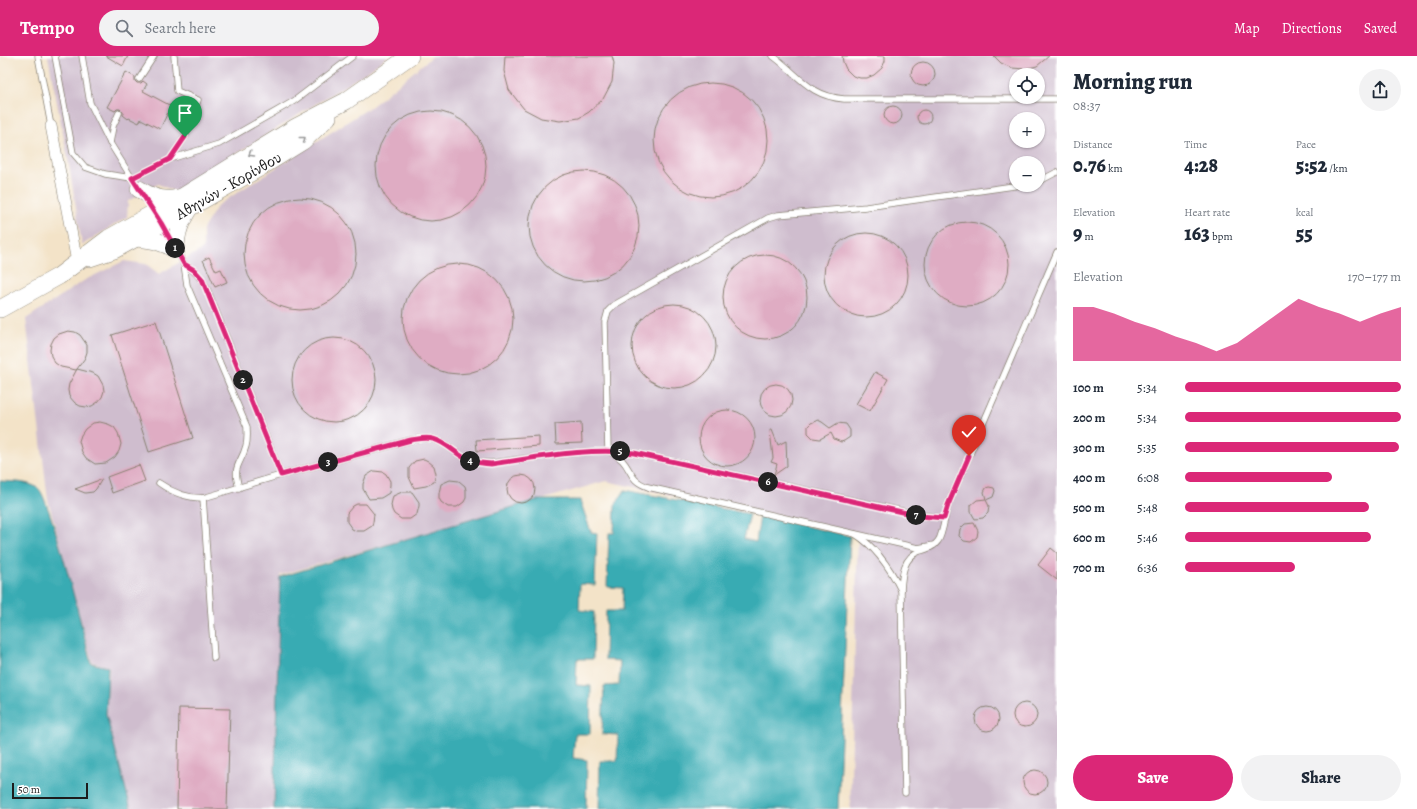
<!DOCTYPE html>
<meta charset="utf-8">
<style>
body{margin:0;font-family:Alegreya,serif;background:#f2f2f3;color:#1f2937;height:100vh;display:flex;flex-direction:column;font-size:15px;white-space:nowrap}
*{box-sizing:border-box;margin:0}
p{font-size:13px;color:#747a83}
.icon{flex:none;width:22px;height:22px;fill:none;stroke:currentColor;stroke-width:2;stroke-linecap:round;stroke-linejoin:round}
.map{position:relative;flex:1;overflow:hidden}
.details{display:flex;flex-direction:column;background:#fff;width:360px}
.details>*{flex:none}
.buttons{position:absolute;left:1009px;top:12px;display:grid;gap:8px}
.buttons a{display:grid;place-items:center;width:36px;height:36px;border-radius:50%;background:#fff;box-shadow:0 1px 3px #0004;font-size:20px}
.scale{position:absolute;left:12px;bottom:10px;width:76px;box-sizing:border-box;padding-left:4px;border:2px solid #1c1c1c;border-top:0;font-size:11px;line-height:14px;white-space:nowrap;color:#1c1c1c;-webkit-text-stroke:3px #fff;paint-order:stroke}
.pin{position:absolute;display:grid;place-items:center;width:34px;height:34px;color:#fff;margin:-41px -17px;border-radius:50% 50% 50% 0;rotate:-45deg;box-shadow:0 0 4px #0007}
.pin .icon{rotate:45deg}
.km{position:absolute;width:20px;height:20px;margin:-10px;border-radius:50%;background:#222;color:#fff;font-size:11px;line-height:20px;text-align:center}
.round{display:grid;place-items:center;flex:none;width:42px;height:42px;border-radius:21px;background:#f2f2f3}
.headline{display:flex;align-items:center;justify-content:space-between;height:68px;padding:0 16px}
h1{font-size:22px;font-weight:800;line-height:30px}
.figures{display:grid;grid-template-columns:repeat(3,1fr);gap:6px;height:68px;padding:4px 16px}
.figures div{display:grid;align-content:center}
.figures b{font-size:20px;font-weight:800}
.figures small{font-size:11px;font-weight:400}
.figures p{font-size:11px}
.chart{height:112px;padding:8px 16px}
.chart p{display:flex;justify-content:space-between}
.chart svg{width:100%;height:72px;margin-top:4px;fill:#db2777;opacity:.7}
.button{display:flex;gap:8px;margin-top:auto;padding:8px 16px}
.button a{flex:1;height:46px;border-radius:24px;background:#db2777;color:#fff;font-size:16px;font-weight:800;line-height:46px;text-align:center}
.button a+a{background:#f2f2f3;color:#1f2937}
ul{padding:0 16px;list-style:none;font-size:13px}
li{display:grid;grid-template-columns:64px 48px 1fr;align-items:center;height:30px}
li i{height:10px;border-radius:5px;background:#db2777}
header{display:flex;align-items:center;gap:24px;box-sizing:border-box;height:56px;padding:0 20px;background:#db2777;color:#fff}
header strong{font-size:19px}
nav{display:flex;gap:22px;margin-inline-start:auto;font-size:14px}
.search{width:280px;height:36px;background:#f2f2f3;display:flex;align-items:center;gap:10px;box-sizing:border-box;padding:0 14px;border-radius:22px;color:#747a83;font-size:15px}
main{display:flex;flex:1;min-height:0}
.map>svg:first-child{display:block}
</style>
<header>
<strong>Tempo</strong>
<div class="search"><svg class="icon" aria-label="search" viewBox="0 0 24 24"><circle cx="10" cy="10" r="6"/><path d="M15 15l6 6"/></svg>Search here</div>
<nav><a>Map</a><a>Directions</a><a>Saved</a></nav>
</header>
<main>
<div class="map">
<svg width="1057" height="753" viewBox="0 0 1057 753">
<rect width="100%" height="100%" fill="#fff"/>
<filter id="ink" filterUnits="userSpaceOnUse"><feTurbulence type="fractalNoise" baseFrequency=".025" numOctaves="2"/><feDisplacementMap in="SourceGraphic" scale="8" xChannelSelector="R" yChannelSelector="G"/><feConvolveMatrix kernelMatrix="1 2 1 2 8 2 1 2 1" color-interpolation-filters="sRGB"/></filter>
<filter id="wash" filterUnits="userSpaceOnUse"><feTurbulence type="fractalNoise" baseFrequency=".012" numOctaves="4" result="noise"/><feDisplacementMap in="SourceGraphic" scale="16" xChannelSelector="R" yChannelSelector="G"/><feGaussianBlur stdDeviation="0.9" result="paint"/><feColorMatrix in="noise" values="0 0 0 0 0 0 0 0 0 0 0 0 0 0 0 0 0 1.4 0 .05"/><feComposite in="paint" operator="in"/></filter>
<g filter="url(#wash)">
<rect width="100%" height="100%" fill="#f3e3c8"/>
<!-- industrial -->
<g fill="#cfbdce" fill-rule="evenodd">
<path d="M48,0h340l-18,14 -194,122 -18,-8 -30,17 -1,16 -45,28 -14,-86z"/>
<path d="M433,0h624v753h-207l8,-274 -252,-54 -326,94 -6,234h-143l-25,-94 3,-48 -17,-5 -44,-162 -22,-181 59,-39 39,-19 22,3 13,10 44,-25v-20l15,-24 154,-99zM1016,19h22v22h-22zM1016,63h22v22h-22zM1016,107h22v22h-22z"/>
</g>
<!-- water -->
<g fill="#39abb3" stroke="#2a6468">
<path d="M0,425c13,1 27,0 38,7 12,9 47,151 53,175l17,4 -2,47 25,95h-131z"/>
<path d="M625,434l125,24 -6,25 12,3 4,-26 90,20 -12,273h-239l1,-48h17l1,-26 -16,-1 2,-48 15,-1 1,-24 -15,-1 1,-49h16l1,-23 -16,-1 2,-54h5l1,-28z"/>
<path d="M536,444h44l11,32 6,1 -2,52 -15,-1 -1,26 15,2 -1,47h-16l-1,26 15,1 -1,48h-15l-2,24 14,2 -1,49h-312l6,-232z"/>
</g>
<g id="blocks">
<!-- building -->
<g fill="#dfacc3">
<path d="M106,0h22l-5,10z"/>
<path d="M505,0h107l2,7 -2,19 -9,17 -14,13 -10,6 -19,3 -19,-3 -17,-9 -15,-19 -5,-19z"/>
<path d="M842,0h43v5l-3,7 -8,7 -7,3h-7l-7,-2 -7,-7 -3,-7z"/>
<path d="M994,0h55l-12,10 -12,3 -13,-1 -11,-5z"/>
<circle cx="923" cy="18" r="12"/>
<path d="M126,16l9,5v4l2,2h4l2,-2 4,3 -4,7 28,15 -11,23 -19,-10 -2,4 -10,-5 -1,1 -5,-4v-3l-3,-3h-3l-2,2 -8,-4z"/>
<circle cx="711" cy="84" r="57"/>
<circle cx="893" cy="59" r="9"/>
<circle cx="924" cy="61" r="7"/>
<circle cx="431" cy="110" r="55"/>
<circle cx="584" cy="170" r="55"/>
<circle cx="300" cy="198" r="56"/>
<circle cx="967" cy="208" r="42"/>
<circle cx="866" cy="219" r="42"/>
<circle cx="765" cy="241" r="42"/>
<path d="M209,201l7,14 5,-2 6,13 -12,5 -12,-27z"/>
<circle cx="458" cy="263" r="55"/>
<circle cx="674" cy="290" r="42"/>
<path d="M156,265l37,117 -44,14 -37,-117z"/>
<path d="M68,275l7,1 5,3 7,10v7l-2,6 -8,11 16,4 5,3 5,9 1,6 -2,6 -4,5 -6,4 -6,1 -6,-1 -5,-3 -6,-7 -1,-6 1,-6 8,-15 -1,1 -15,-3 -6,-4 -4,-7 -1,-6 1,-6 3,-6 5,-4z"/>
<circle cx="334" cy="324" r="42"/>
<path d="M875,316l13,7 -18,32 -14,-7z"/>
<circle cx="776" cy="344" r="16"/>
<circle cx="727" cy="382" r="28"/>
<path d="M818,364l4,2 8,6 8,-5 8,1 4,6v7l-6,4 -3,1 -7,-3 -3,-6 -11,6 -7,-1 -5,-5v-7l3,-3z"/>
<path d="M100,366l8,2 6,3 4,6 3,11 -2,7 -4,6 -9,6 -11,1 -9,-6 -4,-6 -3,-11 2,-6 4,-6 8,-6z"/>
<path d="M581,366l1,21 -26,1 -1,-20z"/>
<path d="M770,374h2l6,15 8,-4 1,25 -13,9 3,-11 -6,-2 2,-4z"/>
<path d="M539,380v10l-62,5 -1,-11z"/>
<path d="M424,403l4,2 6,5 2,8 -2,8 -8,4 -12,2 -5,-11v-9l6,-7z"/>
<path d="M139,409l6,16 -33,12 -5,-16z"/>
<path d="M374,415l9,1 3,2 4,7v4l-1,8 -8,5 -12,1 -6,-10v-5l3,-8z"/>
<circle cx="521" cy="433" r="14"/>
<path d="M102,423l-6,10 -3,3 -8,1 -10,-4z"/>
<path d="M450,424l9,1 6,5 1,4v8l-2,4 -7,5h-9l-7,-5 -2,-4v-5l2,-9z"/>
<path d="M989,431l5,1 1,3 -2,6 -7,3 3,6 -1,7 -5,5 -8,1 -4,-7v-7l6,-5 9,-1 -2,-7 2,-4z"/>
<path d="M402,436h10l7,10v4l-2,8 -7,5h-9l-7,-5 -2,-4 -1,-5 2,-9z"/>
<path d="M357,448h9l8,10 -1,8 -1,4 -8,5h-8l-4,-2 -5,-7v-9l6,-7z"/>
<path d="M974,467l4,8 -1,6 -6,5 -7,-1 -5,-5 1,-7 5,-5z"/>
<path d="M1051,492l6,5v27l-19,-15z"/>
<circle cx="1025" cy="659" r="12"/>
<circle cx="987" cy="663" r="12"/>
<path d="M179,652l51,1 -3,100h-50z"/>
<circle cx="1035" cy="726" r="12"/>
</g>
</g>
</g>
<g filter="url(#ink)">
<use href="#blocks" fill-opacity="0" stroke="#888072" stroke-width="1"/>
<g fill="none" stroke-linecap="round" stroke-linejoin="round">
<!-- service casing -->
<g stroke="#888072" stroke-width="7">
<g id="service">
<path d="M38,0l13,70"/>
<path d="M55,0l18,97 12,14 20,7 27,4 38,-19 49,-15 75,-43 59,-45"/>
<path d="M82,0l8,47 20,40 28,45"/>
<path d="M773,0c26,19 36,40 71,43h213"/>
<path d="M139,23l15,-23"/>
<path d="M110,87l3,-17 6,-13"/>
<path d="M170,103l15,-22 13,-37 -21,-9 -3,-35"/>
<path d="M1038,126l19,-10"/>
<path d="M162,170l10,16"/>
<path d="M177,195l7,13 3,21 60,142c0,6 1,12 -1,19 -5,19 -14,18 -7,42"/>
<path d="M184,208c11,7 17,13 23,25l74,186"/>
<path d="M159,427c14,10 27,15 44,15l78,-23 130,-35c7,-1 15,-3 22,-1 14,3 23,16 36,21 7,3 14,3 22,3 45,-5 98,-16 143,-10l286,62 24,3"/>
<path d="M203,442l11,160"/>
<path d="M855,478c21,13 35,34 46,56"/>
<path d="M934,489l-16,3 -9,-2 -261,-59c-19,-7 -15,-15 -26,-27 -4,-4 -9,-7 -14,-9l-3,-129 3,-11 6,-6 154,-87 10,-3 88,-8 155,-22"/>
<path d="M905,737l-4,-203c1,-15 2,-33 19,-39 7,-2 14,-4 18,-10 5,-6 7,-27 10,-36l109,-253"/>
</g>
</g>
<!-- minor casing -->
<g stroke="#888072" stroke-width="12">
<path id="minor" d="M51,70l26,136"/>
</g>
<!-- primary casing -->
<g stroke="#888072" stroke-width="18">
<g id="primary">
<path d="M139,133c12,8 25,13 39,9"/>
<path d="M136,182c15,2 27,3 40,12"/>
<path d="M176,194c0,-18 5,-29 14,-43"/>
<path d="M90,202l24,-8 22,-12 125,-71 42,-26 25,-24"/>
<path d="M0,253l59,-33 50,-38 73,-41 114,-70 50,-26 64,-45"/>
</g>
</g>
<!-- service -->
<use href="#service" stroke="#fff" stroke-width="5.5"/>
<!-- minor -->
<use href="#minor" stroke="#fff" stroke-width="11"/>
<!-- primary -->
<use href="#primary" stroke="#fff" stroke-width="17"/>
</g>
<!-- one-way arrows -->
<defs><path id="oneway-chevron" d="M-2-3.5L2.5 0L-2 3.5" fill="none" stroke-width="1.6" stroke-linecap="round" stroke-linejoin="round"/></defs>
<g stroke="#999">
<use href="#oneway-chevron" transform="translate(303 83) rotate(-38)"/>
<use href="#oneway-chevron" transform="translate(251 98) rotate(149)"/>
</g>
</g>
<g fill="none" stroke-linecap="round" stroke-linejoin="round" filter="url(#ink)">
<!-- route casing -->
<g stroke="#fff" stroke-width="8">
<path id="route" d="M185,81l-15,22 -38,19 29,45 23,41 10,6 8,9 79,196 130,-35c7,-1 15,-3 22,-1 14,3 23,16 36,21 7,3 14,3 22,4 45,-6 98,-17 143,-11l286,63 24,2 4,-13 21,-49"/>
</g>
<!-- route -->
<use href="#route" stroke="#db2777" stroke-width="5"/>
</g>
<g text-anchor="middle" stroke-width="3" stroke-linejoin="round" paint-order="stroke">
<!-- street labels -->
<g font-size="16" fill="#1c1c1c" stroke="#fff">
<text transform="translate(228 129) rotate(-30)" y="6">Αθηνών - Κορίνθου</text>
</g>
</g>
</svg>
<div class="buttons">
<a><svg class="icon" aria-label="locate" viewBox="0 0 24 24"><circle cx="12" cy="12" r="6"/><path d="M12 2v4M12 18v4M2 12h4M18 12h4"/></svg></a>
<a>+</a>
<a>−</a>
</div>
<div class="scale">50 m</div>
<div class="pin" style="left:185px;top:81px;background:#1e9e55"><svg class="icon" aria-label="arrive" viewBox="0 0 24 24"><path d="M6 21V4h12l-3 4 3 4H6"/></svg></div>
<div class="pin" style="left:969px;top:400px;background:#d93025"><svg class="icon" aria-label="check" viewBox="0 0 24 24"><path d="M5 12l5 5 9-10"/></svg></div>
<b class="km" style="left:175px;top:192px">1</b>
<b class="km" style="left:243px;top:324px">2</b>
<b class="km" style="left:328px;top:406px">3</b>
<b class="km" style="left:470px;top:405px">4</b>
<b class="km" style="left:620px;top:395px">5</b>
<b class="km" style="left:768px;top:426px">6</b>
<b class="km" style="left:916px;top:459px">7</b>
</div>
<section class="details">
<div class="headline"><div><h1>Morning run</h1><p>08:37</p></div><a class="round"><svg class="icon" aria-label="share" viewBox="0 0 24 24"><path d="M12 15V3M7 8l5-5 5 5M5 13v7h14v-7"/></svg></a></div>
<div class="figures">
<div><p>Distance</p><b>0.76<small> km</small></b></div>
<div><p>Time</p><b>4:28</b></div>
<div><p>Pace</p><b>5:52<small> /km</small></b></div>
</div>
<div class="figures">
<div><p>Elevation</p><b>9<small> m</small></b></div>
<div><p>Heart rate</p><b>163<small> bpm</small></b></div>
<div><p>kcal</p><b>55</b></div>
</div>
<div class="chart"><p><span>Elevation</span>170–177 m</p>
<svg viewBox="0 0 160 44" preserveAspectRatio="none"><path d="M0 44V11L10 11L20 15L30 20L40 24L50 29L60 33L70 38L80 33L90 24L100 15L110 6L120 11L130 15L140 20L150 15L160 11V44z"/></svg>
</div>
<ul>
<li><b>100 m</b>5:34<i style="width:100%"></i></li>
<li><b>200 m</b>5:34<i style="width:100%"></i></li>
<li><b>300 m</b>5:35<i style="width:99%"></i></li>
<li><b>400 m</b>6:08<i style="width:68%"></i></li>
<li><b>500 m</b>5:48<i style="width:85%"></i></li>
<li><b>600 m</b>5:46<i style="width:86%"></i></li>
<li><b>700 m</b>6:36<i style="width:51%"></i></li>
</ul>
<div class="button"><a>Save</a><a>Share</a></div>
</section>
</main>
